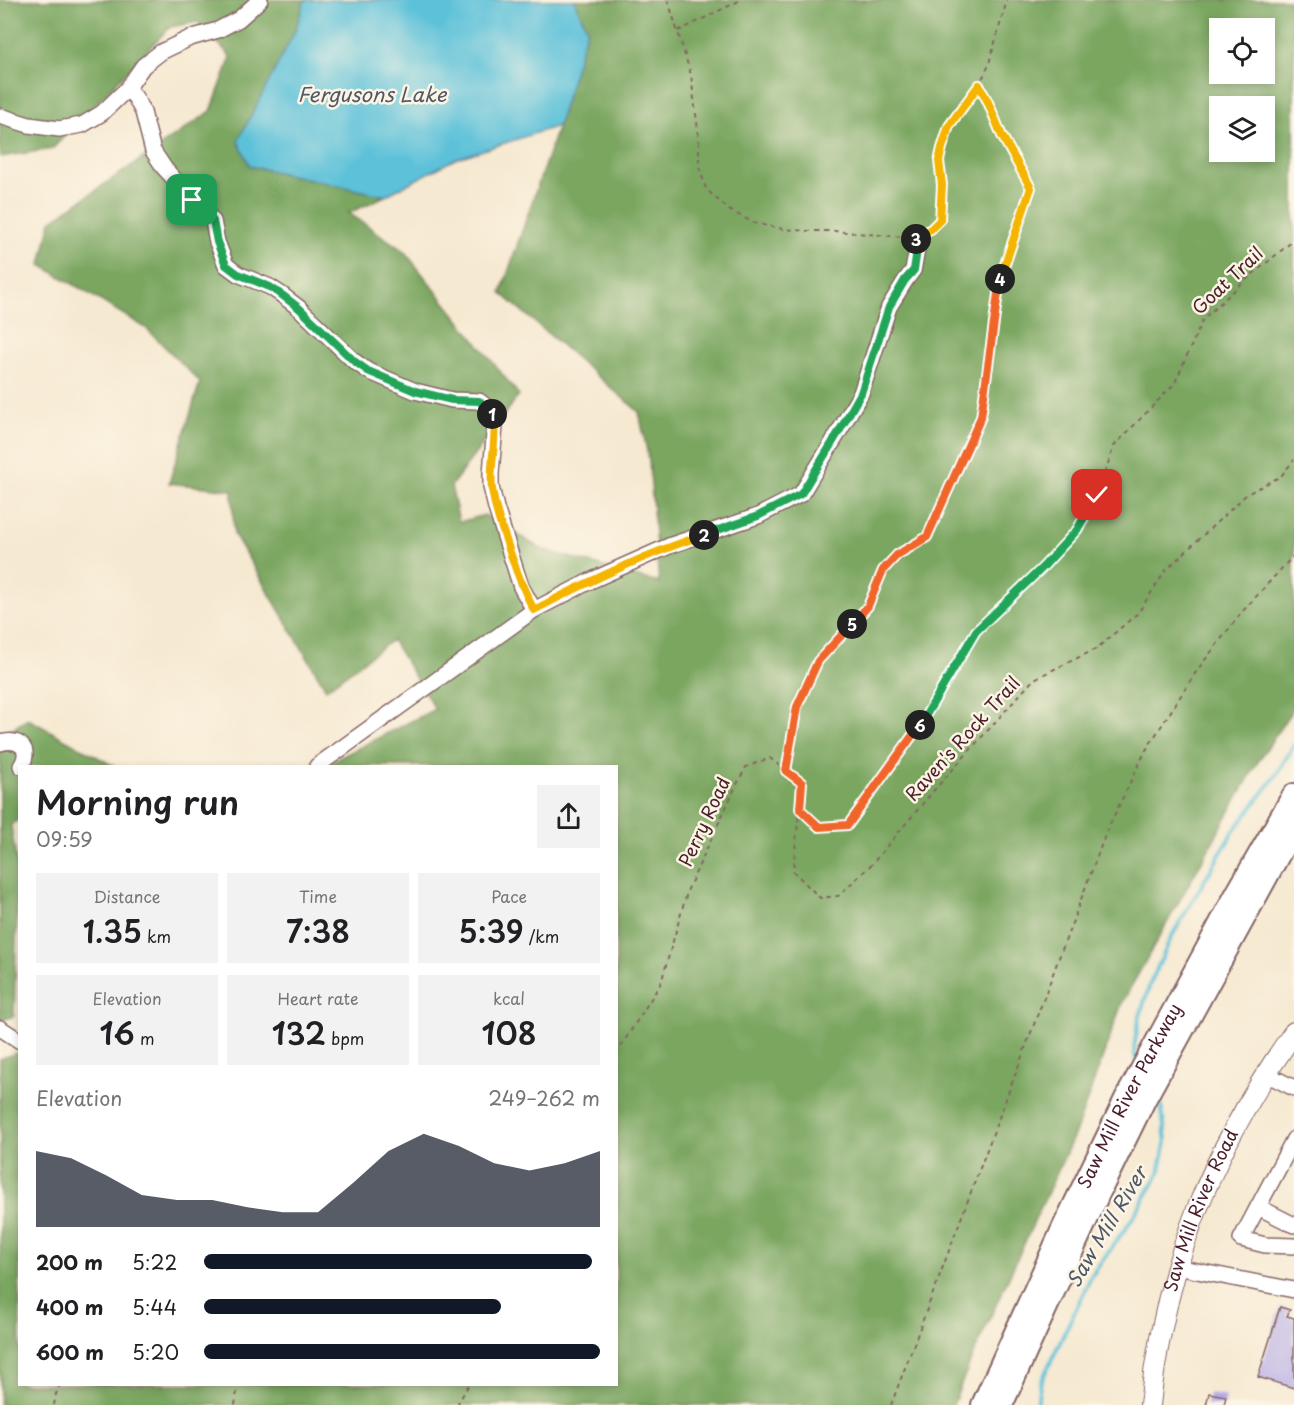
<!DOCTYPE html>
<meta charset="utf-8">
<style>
body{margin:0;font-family:"Playpen Sans",sans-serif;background:#f2f2f2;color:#202124;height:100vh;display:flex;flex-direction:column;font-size:22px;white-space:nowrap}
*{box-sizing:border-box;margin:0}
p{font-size:20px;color:#757577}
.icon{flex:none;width:33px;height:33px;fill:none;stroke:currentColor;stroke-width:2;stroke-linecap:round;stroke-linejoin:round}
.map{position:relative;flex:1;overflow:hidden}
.details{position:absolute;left:18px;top:765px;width:600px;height:621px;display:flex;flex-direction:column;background:#fff;border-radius:0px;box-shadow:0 3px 9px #0003}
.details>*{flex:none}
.controls{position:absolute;left:1209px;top:18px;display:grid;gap:12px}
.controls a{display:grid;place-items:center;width:66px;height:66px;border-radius:0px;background:#fff;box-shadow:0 3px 9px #0003;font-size:30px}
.pin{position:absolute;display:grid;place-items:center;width:51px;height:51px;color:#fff;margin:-26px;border-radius:12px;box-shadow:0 3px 9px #0006}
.km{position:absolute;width:30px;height:30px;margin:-15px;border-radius:50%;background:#222;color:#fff;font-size:16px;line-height:30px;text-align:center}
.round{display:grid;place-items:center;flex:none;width:63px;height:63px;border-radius:0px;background:#f2f2f2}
.head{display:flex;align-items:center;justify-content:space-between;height:102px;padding:0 18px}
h1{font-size:33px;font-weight:600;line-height:45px}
.stats{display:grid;grid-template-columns:repeat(3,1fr);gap:9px;height:102px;padding:6px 18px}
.stats div{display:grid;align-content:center;border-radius:0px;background:#f2f2f2;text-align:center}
.stats b{font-size:30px;font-weight:600}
.stats small{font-size:16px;font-weight:400}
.stats p{font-size:16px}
.chart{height:168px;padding:12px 18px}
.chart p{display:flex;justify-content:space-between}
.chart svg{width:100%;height:108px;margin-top:6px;fill:#111827;opacity:.7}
ul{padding:0 18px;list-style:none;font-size:20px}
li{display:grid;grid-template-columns:96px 72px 1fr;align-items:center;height:45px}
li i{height:15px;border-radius:8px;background:#111827}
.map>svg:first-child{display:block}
</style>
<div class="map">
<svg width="1294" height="1405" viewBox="0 0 1294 1405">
<rect width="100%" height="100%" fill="#fcf5e5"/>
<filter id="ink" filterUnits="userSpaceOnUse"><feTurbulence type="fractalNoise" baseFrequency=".0167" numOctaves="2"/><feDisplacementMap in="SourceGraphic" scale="12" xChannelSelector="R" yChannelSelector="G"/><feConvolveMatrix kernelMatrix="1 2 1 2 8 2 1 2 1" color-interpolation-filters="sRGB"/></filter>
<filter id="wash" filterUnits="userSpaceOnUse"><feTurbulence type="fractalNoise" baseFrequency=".008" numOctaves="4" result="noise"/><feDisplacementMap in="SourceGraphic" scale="24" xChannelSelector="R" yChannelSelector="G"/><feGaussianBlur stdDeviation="1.35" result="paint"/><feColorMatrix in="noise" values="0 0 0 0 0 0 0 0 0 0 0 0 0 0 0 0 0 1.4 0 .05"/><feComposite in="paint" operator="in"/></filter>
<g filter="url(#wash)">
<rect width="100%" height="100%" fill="#f6e9d1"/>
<!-- forest -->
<g fill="#7aa660" stroke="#626246" stroke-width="1.5" fill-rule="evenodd">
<path d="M0,0h305l-55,166 135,30 -36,17 55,38 115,144 -68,91 8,36 26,-7 56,34 118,34 -10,-122 -10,-49 -138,-119 57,-167 29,-97 -13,-29h720v707l-38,58 -134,238 -46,128 -104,226 -19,48h-953v-346l19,-7 1,332h596v-618h-293l112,-57 -43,-69 -66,49 -92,-155 -2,-44 -63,-7 31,-101 -54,-54 -105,-63 10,-44 160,-110 20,-54 -33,-35 -28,5 -118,122 -52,8zM1220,28h44v46h-44zM1220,106h44v46h-44z"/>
<path d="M28,719l86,47h-94l-1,53 -8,6 7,47 -4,144 -14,5v-285z"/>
</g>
<!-- water -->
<path fill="#5bc1d9" stroke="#527082" stroke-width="1.5" d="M305,0h269l13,29 -29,97 -103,33 -70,37 -135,-30 -12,-25 57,-110z"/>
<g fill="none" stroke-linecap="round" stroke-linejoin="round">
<!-- stream -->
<g stroke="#5bc1d9" stroke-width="4">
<path d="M1137,1061l-2,-4 -1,-10 5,-28 11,-35 22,-48 61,-104 42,-55 19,-32"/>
<path d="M1037,1405l3,-21 52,-109 38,-53 29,-48 7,-33 -5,-38 -5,-9"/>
</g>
</g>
<g id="blocks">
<!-- building -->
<g fill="#aea4e6">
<path d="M1280,1307l10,3 -3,6 7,2v70l-36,-11z"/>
<path d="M1209,1393l17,3 -2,9h-18z"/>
</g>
</g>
</g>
<g filter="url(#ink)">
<use href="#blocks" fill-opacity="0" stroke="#866665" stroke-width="1.5"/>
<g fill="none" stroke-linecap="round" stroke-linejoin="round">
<!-- minor casing -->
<g stroke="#866665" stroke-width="18">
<g id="minor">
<path d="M127,89l8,8 8,15 10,39 12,18 48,52 4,21 9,23 12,9 32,13 12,8 17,13 55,53 14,10 47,20 37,9 27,1 9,7 6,10 1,8 -4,47v14l5,21 25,79 13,23"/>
<path d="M0,116l29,9 30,4 23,-4 20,-12 25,-24 16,-23 18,-14 29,-14 28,-8 21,-11 21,-19"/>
<path d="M0,743c19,-5 32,5 21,23"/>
<path d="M317,766l217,-156 56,-29 81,-36 87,-29 43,-22 39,-64 21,-37 28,-86 16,-26 8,-11 4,-20 -1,-13"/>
<path d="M0,1028l20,13"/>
<path d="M1266,1074l28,14"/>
<path d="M1294,1139l-53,100 24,6 29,1"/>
<path d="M1258,1207l36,18"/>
<path d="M1177,1267l117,23"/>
</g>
</g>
<!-- major casing -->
<g stroke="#866665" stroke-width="22">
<g id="major">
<path id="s1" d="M1150,1405c15,-142 63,-257 144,-373"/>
</g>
</g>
<!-- highway casing -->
<g stroke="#866665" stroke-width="26">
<g id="highway">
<path id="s2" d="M983,1405l81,-178 62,-128 112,-207 56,-97"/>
<path d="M1001,1405l96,-209 48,-98 149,-272"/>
</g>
</g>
<!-- path -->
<g stroke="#866665" stroke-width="2" stroke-dasharray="4.5 4.5" stroke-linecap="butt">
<path d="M668,0l23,75 8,63v28l7,23 23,21 25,13 29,6 25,2h26l68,6"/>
<path d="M678,31l63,-31"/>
<path d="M927,231l4,-2 9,-9 2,-35 -3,-24 10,-35 30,-41 9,-18 19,-67"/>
<path d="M786,771l16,12 -9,88 27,27 18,-2 34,-32 63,-75 99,-110 62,-30 42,-36 28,-43 81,-76 34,-18 13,-16"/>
<path d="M800,809l19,18 29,-2 76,-105 52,-89 67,-64 34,-38 20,-33 17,-50 61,-63 28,-64 38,-35 53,-44"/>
<path d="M616,1054l45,-71 27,-94 47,-101 11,-21 24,-9 16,13 11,-64 21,-46 50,-55 15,-36 14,-15 30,-18 54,-120 18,-134 32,-95 -29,-52 -14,-34 -9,-17"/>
<path d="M54,1405l2,-11 4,-10"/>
<path d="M235,1405l3,-21"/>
<path d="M457,1405l12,-21"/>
<path d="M891,1405l216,-575 39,-80 52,-81 44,-57 52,-57"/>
</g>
<!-- minor -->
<use href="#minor" stroke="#fff" stroke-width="15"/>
<!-- major -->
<use href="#major" stroke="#fff" stroke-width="20"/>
<!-- highway -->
<use href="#highway" stroke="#fff" stroke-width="22"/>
</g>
</g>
<g fill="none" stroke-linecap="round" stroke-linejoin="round" filter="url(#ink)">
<!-- split-1 casing -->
<g stroke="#fff" stroke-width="12">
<path id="split-1" d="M192,200l21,21 4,21 9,23 12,9 32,13 12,8 17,13 55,53 14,10 47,20 37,9 27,1 9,7 4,6"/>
</g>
<!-- split-2 casing -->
<g stroke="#fff" stroke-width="12">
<path id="split-2" d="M492,414c7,14 -3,54 0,74 2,16 7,33 13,49 8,25 16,49 29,73 55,-29 111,-56 170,-75"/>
</g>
<!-- split-3 casing -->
<g stroke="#fff" stroke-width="12">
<path id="split-3" d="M704,535l54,-19 43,-22 39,-64 21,-37 28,-86 16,-27 9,-10 3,-20 -1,-11"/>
</g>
<!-- split-4 casing -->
<g stroke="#fff" stroke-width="12">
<path id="split-4" d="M916,239v-2l15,-8 9,-9 2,-35 -3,-24 3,-13 7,-22 30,-41 9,17 14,34 29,52 -31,91"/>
</g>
<!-- split-5 casing -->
<g stroke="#fff" stroke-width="12">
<path id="split-5" d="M852,624l16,-18 15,-36 14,-15 30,-18 54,-120 19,-138"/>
</g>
<!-- split-6 casing -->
<g stroke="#fff" stroke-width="12">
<path id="split-6" d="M852,624l-34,37 -21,46 -11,64 16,12 -2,26 19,18 29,-2 72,-100"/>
</g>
<!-- split-7 casing -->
<g stroke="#fff" stroke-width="12">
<path id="split-7" d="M920,725l56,-94 67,-64 34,-37 20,-35"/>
</g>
<!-- split-1 -->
<use href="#split-1" stroke="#22a559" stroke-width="8"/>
<!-- split-2 -->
<use href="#split-2" stroke="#f5b400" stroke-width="8"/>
<!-- split-3 -->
<use href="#split-3" stroke="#22a559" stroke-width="8"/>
<!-- split-4 -->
<use href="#split-4" stroke="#f5b400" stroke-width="8"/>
<!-- split-5 -->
<use href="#split-5" stroke="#f0652b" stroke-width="8"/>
<!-- split-6 -->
<use href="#split-6" stroke="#f0652b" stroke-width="8"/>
<!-- split-7 -->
<use href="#split-7" stroke="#22a559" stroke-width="8"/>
</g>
<g text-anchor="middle" stroke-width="5" stroke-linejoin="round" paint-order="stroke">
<!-- street labels -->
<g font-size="18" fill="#4a1f2b" stroke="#fcf5e5">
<text transform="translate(1228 281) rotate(-43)" y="6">Goat Trail</text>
<text transform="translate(963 739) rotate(-48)" y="6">Raven's Rock Trail</text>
<text transform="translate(705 822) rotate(-65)" y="6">Perry Road</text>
<text dy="6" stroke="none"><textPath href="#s2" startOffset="342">Saw Mill River Parkway</textPath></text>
<text dy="6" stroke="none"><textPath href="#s1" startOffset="202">Saw Mill River Road</textPath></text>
</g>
<!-- water labels -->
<g font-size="20" font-style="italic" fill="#505868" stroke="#fcf5e5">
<text x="372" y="102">Fergusons Lake</text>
<text transform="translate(1107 1227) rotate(-59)" y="7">Saw Mill River</text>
</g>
</g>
</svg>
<div class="controls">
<a><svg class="icon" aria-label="locate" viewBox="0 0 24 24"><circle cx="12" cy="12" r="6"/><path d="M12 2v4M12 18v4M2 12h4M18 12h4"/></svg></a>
<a><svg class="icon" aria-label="layers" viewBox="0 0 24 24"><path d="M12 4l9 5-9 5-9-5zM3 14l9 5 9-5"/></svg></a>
</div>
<div class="pin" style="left:192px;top:200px;background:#1e9e55"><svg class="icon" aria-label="arrive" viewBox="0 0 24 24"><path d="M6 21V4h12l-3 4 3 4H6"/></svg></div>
<div class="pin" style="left:1097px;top:495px;background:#d93025"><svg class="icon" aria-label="check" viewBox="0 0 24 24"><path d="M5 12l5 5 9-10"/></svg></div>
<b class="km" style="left:492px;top:414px">1</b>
<b class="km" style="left:704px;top:535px">2</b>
<b class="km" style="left:916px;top:239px">3</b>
<b class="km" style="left:1000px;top:279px">4</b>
<b class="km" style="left:852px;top:624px">5</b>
<b class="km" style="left:920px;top:725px">6</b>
<section class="details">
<div class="head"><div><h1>Morning run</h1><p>09:59</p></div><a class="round"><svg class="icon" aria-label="share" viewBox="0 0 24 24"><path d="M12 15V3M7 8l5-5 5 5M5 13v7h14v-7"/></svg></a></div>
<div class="stats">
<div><p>Distance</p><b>1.35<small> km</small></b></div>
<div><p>Time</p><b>7:38</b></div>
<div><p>Pace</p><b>5:39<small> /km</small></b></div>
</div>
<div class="stats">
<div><p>Elevation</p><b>16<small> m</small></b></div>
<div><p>Heart rate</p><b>132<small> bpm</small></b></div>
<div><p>kcal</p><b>108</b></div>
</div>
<div class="chart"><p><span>Elevation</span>249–262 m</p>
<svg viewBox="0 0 160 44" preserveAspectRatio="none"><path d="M0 44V13L10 16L20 23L30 31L40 33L50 33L60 36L70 38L80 38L90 26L100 13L110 6L120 11L130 18L140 21L150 18L160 13V44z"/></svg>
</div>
<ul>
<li><b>200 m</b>5:22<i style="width:98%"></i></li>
<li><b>400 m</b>5:44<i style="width:75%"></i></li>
<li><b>600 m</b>5:20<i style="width:100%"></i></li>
</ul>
</section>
</div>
